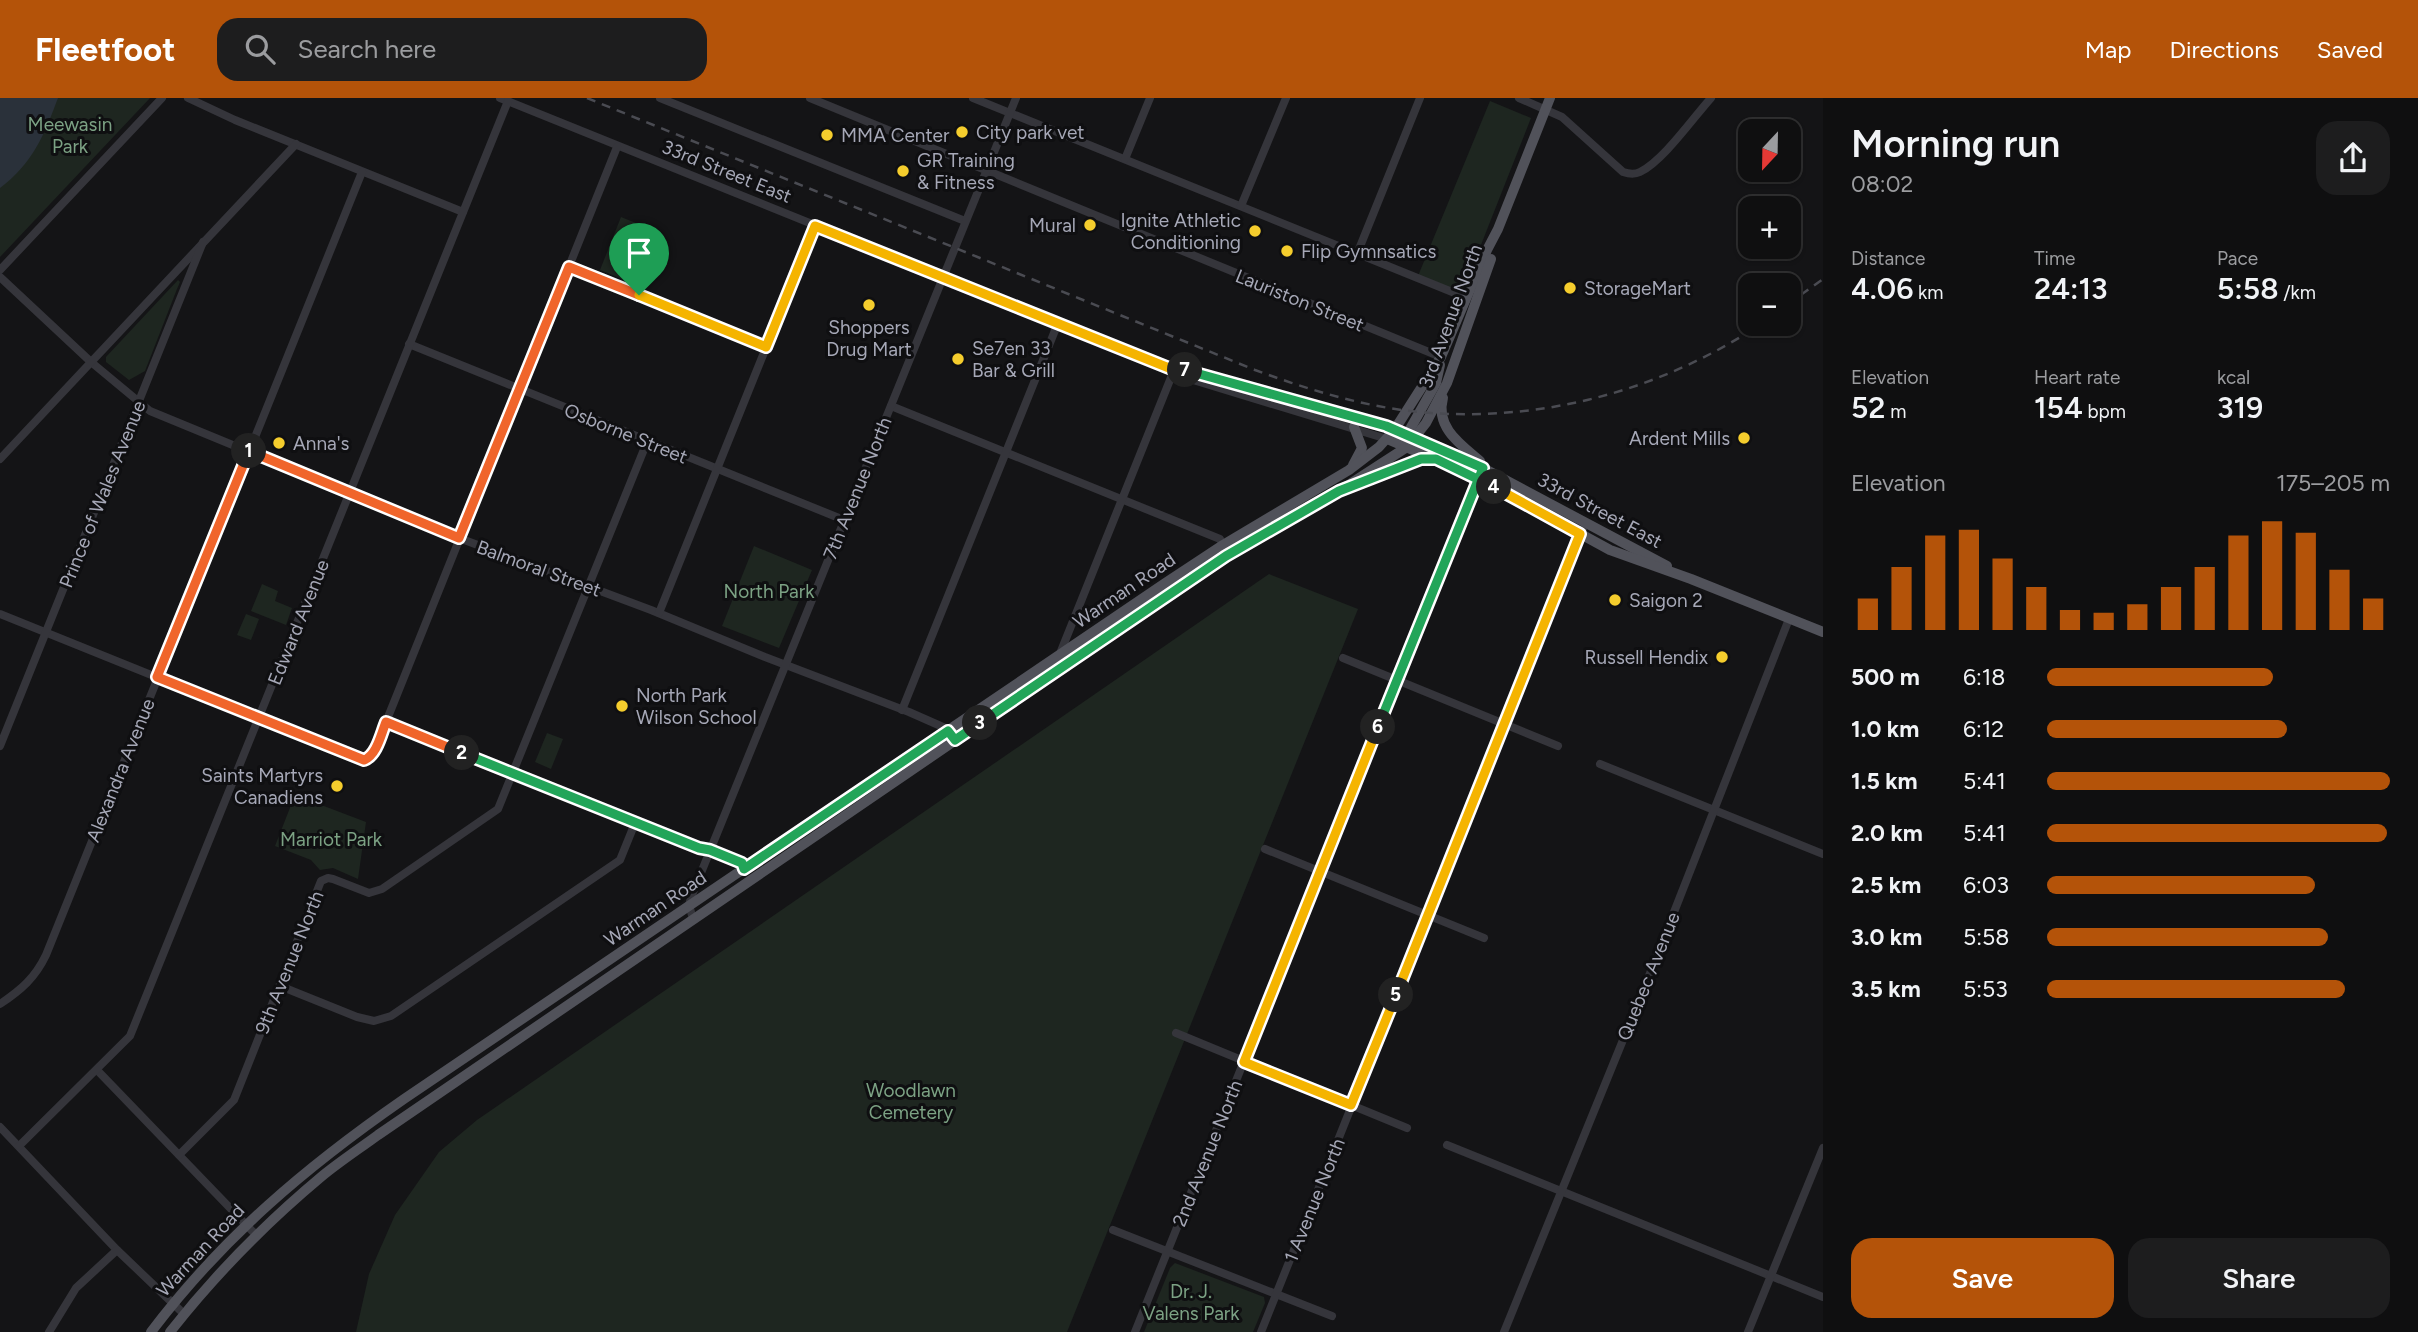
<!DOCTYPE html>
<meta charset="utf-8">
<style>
body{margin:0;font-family:Figtree,sans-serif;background:#1d1d1e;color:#f1f3f6;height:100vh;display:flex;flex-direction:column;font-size:26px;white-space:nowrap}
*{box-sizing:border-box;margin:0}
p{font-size:23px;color:#9b9c9f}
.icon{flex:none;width:38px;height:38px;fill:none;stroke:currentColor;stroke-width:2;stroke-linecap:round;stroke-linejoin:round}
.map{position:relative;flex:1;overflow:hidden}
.panel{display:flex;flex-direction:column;background:#0f0f10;width:595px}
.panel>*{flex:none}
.needle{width:46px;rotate:202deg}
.buttons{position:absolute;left:1738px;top:21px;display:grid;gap:14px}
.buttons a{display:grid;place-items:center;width:63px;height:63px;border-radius:14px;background:#0f0f10;box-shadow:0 2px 5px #0004,0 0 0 2px #2f2f30;font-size:35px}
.pin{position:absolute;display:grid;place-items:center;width:60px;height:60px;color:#fff;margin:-72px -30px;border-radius:50% 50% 50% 0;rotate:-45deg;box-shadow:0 0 7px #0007}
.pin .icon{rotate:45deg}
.km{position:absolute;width:35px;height:35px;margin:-18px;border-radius:50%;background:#222;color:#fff;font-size:19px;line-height:35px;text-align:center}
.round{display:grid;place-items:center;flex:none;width:74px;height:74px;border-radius:21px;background:#1d1d1e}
.headline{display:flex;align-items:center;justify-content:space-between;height:119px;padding:0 28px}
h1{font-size:38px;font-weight:600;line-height:52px}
.stats{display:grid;grid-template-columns:repeat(3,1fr);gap:10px;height:119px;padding:7px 28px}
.stats div{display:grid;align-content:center}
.stats b{font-size:30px;font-weight:600}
.stats small{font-size:19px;font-weight:400}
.stats p{font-size:19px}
.chart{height:196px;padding:14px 28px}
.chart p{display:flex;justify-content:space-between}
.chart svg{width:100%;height:126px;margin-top:7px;stroke:#b45309;stroke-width:6}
.primary-button{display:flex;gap:14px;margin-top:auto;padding:14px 28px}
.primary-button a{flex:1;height:80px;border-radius:21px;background:#b45309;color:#fff;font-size:28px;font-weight:600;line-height:80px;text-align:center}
.primary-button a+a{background:#1d1d1e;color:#f1f3f6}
ul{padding:0 28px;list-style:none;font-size:23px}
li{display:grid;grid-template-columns:112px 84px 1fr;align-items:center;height:52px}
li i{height:18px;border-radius:9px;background:#b45309}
header{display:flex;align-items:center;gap:42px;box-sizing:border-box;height:98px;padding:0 35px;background:#b45309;color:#fff}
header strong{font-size:33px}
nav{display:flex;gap:38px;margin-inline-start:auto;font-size:24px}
.search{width:490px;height:63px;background:#1d1d1e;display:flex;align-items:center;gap:18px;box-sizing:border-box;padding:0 24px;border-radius:21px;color:#9b9c9f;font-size:26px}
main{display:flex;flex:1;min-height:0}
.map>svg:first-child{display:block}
</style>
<header>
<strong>Fleetfoot</strong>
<div class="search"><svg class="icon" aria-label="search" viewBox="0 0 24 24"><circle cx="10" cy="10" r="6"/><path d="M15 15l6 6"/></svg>Search here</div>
<nav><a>Map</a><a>Directions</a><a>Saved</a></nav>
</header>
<main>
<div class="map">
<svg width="1823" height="1234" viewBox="0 0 1823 1234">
<rect width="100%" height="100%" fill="#141416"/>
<!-- green -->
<g fill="#1e2620">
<path d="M53,0h97l-150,159v-79z"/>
<path d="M1490,3l41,17 -69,175 -44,-17z"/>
<path d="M621,119l42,17 -21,53 -42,-17z"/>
<path d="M178,182l2,2 -3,7 -32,82 -16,9 -23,-18v-5z"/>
<path d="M754,448l58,24 -33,78 -57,-22z"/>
<path d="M1269,476l89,35 -291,723h-711l13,-58 26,-59 44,-63 38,-32z"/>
<path d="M262,486l16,7 -3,10 17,7 -6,17 -35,-14z"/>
<path d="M246,516l13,5 -8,21 -14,-5z"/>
<path d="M547,635l16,6 -12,30 -16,-7z"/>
<path d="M295,697l71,27 -8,57 -25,-11 -13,2 -9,-10 -36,-14z"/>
<path d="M1175,1165l89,34 1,6 -12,29h-109l26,-64z"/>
</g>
<!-- water -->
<path fill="#2a313a" d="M0,0h58c-14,37 -25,65 -58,90z"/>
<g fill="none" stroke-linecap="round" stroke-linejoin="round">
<!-- minor -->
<g stroke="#35353b" stroke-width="8">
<path d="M188,0l47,22 228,92"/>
<path d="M500,0l674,272 6,6 207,63"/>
<path d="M660,0l305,123"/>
<path d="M810,0l631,259"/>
<path d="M973,0l494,200"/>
<path d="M1519,0l43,19 61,55c6,2 11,3 17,0 23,-11 53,-54 71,-74"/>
<path d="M1125,61l25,-61"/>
<path d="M1241,108l45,-108"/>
<path d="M1357,156l63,-156"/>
<path d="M569,169l197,80"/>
<path d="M0,172l162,-172"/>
<path d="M0,179l91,85 59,49 309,127 192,72 114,47 144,55 34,15 8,8"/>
<path d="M409,246l435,176"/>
<path d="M1174,272h14l207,59"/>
<path d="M891,308l329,133 3,6"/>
<path d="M0,361l296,-315"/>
<path d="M659,515l156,-387"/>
<path d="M0,516l357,144 7,2 6,-2 16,-36 231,-575"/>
<path d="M1059,558l115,-286"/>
<path d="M1343,560l215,88"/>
<path d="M902,612l156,-387"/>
<path d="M386,624l313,126 11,2 32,13 2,6"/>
<path d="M0,648l203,-504"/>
<path d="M1600,666l223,90"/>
<path d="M1265,751l219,89"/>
<path d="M693,821l-4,-14 3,-10 324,-797"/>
<path d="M280,888l77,31 17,4 17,-5 229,-156 15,-37"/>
<path d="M0,906c21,-14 35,-26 46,-49l316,-783"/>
<path d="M1176,935l231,95"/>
<path d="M97,972l160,166"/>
<path d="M0,1029l117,123 67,64"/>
<path d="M1447,1047l376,152"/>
<path d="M19,1048l111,-110 378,-935"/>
<path d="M179,1057l55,-55 87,-219 7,-3 5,1 36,14 13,-4 116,-80 149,-367"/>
<path d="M1113,1132l219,86"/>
<path d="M49,1234l27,-44 41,-38"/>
<path d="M1135,1234l345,-858"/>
<path d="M1261,1234l322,-803"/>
<path d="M1504,1234l141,-346 144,-367"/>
<path d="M1748,1234l75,-184"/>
</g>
<!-- major -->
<g stroke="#51525a" stroke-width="10">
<path d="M1443,300c-8,29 17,46 37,63"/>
<path d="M1395,331l69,29 203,108"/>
<path d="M1405,340l31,-55 4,-18"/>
<path d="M1387,341l91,39 132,72 81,29 132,53"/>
<path d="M1353,367l9,-17 -8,-21"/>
<path d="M1364,384l45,-19 22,-4"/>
<path d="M151,1234c72,-95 155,-165 253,-233l760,-515 59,-39 126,-75 30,-23 16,-18 46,-72 46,-107 11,-21 52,-131"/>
<path d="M170,1234c44,-56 96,-109 151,-155 18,-15 38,-28 57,-42l847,-579 125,-72 57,-37 19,-24 21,-40 44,-124"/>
</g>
<!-- rail -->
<g stroke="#4a4b52" stroke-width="2.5" stroke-dasharray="9 7" stroke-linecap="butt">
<path d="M587,0l668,272c57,21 116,39 176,43 117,8 232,-24 330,-89"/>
<path d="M1788,206l35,-25"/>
</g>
</g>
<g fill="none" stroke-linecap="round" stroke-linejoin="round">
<!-- split-1 casing -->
<g stroke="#fff" stroke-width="14">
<path id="split-1" d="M249,353l210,87 110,-271 70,28"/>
</g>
<!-- split-2 casing -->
<g stroke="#fff" stroke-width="14">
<path id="split-2" d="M249,353l-92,226 207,83c13,-5 17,-26 22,-38l76,31"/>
</g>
<!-- split-3 casing -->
<g stroke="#fff" stroke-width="14">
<path id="split-3" d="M462,655l237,95 11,2 32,13 2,6 204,-138 7,9 25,-17"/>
</g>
<!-- split-4 casing -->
<g stroke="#fff" stroke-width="14">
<path id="split-4" d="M980,625l246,-167 113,-65 82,-32h15l58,28"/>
</g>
<!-- split-5 casing -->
<g stroke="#fff" stroke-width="14">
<path id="split-5" d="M1396,897l184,-461 -86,-47"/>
</g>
<!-- split-6 casing -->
<g stroke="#fff" stroke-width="14">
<path id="split-6" d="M1378,629l-134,335 107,43 45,-110"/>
</g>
<!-- split-7 casing -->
<g stroke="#fff" stroke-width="14">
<path id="split-7" d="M1185,272l201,56 97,42 -105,259"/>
</g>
<!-- split-8 casing -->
<g stroke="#fff" stroke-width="14">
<path id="split-8" d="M639,197l127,52 49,-121 359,144h11"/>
</g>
<!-- split-1 -->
<use href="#split-1" stroke="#f0652b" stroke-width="9"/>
<!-- split-2 -->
<use href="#split-2" stroke="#f0652b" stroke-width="9"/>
<!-- split-3 -->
<use href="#split-3" stroke="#22a559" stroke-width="9"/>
<!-- split-4 -->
<use href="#split-4" stroke="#22a559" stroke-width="9"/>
<!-- split-5 -->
<use href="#split-5" stroke="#f5b400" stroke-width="9"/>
<!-- split-6 -->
<use href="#split-6" stroke="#f5b400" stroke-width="9"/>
<!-- split-7 -->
<use href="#split-7" stroke="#22a559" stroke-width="9"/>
<!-- split-8 -->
<use href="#split-8" stroke="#f5b400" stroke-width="9"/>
</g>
<!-- markers -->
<g fill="#f5cd2d" stroke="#0f0f11" stroke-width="2.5">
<circle cx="962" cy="34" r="7"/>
<circle cx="827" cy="37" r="7"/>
<circle cx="903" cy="73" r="7"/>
<circle cx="1090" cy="127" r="7"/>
<circle cx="1255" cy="133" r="7"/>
<circle cx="1287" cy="153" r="7"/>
<circle cx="1570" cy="190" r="7"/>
<circle cx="869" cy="207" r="7"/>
<circle cx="958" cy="261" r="7"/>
<circle cx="1744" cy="340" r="7"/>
<circle cx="279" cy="345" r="7"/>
<circle cx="1615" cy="502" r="7"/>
<circle cx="1722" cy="559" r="7"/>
<circle cx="622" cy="608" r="7"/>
<circle cx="337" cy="688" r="7"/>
</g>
<g text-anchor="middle" stroke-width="6" stroke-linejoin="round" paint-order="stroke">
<!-- park labels -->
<g font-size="19" fill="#7ca284" stroke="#0f0f11">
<text x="70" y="33">Meewasin<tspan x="70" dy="22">Park</tspan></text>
<text x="769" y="500">North Park</text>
<text x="331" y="748">Marriot Park</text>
<text x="911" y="999">Woodlawn<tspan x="911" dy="22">Cemetery</tspan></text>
<text x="1191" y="1200">Dr. J.<tspan x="1191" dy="22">Valens Park</tspan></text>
</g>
<!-- poi labels -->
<g font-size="19" fill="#a6a8b7" stroke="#0f0f11" text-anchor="start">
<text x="976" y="41">City park vet</text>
<text x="841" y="44">MMA Center</text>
<text x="917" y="69">GR Training<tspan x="917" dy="22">&amp; Fitness</tspan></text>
<text x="1241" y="129" text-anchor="end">Ignite Athletic<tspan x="1241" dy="22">Conditioning</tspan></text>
<text x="1076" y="134" text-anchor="end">Mural</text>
<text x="1301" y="160">Flip Gymnsatics</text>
<text x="1584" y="197">StorageMart</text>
<text x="869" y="236" text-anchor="middle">Shoppers<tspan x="869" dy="22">Drug Mart</tspan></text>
<text x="972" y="257">Se7en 33<tspan x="972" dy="22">Bar &amp; Grill</tspan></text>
<text x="1730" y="347" text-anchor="end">Ardent Mills</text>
<text x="293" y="352">Anna's</text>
<text x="1629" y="509">Saigon 2</text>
<text x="1708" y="566" text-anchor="end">Russell Hendix</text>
<text x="636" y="604">North Park<tspan x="636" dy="22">Wilson School</tspan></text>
<text x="323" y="684" text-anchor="end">Saints Martyrs<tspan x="323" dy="22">Canadiens</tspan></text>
</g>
<!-- street labels -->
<g font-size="19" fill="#a6a8b7" stroke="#0f0f11">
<text transform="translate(727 73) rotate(22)" y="7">33rd Street East</text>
<text transform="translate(1300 202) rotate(22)" y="7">Lauriston Street</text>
<text transform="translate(1450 218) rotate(-70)" y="7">3rd Avenue North</text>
<text transform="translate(626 335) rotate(22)" y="7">Osborne Street</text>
<text transform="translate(857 390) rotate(-68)" y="7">7th Avenue North</text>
<text transform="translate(102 396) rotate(-68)" y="7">Prince of Wales Avenue</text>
<text transform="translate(1600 412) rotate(28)" y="7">33rd Street East</text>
<text transform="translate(539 470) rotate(20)" y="7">Balmoral Street</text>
<text transform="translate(1124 492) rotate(-34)" y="7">Warman Road</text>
<text transform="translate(298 524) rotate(-68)" y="7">Edward Avenue</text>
<text transform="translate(120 672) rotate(-68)" y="7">Alexandra Avenue</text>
<text transform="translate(655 810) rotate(-34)" y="7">Warman Road</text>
<text transform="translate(289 864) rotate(-68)" y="7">9th Avenue North</text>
<text transform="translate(1648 878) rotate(-68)" y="7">Quebec Avenue</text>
<text transform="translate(1207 1055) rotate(-68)" y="7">2nd Avenue North</text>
<text transform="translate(1314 1102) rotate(-68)" y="7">1 Avenue North</text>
<text transform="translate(200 1152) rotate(-47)" y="7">Warman Road</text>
</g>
</g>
</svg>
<div class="buttons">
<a><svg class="needle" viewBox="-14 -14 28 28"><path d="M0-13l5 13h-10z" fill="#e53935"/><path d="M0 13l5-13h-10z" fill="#9b9c9f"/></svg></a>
<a>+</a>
<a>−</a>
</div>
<div class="pin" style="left:639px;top:197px;background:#1e9e55"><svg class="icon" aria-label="arrive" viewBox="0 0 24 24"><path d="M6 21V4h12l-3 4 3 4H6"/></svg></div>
<b class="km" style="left:249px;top:353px">1</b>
<b class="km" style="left:462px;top:655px">2</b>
<b class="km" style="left:980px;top:625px">3</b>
<b class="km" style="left:1494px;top:389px">4</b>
<b class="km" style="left:1396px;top:897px">5</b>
<b class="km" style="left:1378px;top:629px">6</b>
<b class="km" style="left:1185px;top:272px">7</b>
</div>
<section class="panel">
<div class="headline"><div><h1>Morning run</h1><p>08:02</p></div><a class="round"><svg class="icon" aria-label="share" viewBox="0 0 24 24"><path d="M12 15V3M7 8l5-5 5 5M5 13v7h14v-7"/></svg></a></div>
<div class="stats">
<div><p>Distance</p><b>4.06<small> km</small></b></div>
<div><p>Time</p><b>24:13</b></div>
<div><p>Pace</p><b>5:58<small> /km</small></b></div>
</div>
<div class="stats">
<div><p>Elevation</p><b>52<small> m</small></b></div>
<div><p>Heart rate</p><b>154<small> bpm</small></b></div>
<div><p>kcal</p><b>319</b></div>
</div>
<div class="chart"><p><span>Elevation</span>175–205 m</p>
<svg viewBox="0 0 160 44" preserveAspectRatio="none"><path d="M5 44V33M15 44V22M25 44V11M35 44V9M45 44V19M55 44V29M65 44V37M75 44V38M85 44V35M95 44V29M105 44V22M115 44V11M125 44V6M135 44V10M145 44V23M155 44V33"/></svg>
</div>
<ul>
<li><b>500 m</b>6:18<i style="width:66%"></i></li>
<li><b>1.0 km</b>6:12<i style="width:70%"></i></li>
<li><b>1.5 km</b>5:41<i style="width:100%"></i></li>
<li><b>2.0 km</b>5:41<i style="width:99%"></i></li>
<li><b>2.5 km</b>6:03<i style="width:78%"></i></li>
<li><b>3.0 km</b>5:58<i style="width:82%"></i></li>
<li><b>3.5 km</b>5:53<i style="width:87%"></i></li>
</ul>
<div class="primary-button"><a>Save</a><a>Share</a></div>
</section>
</main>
